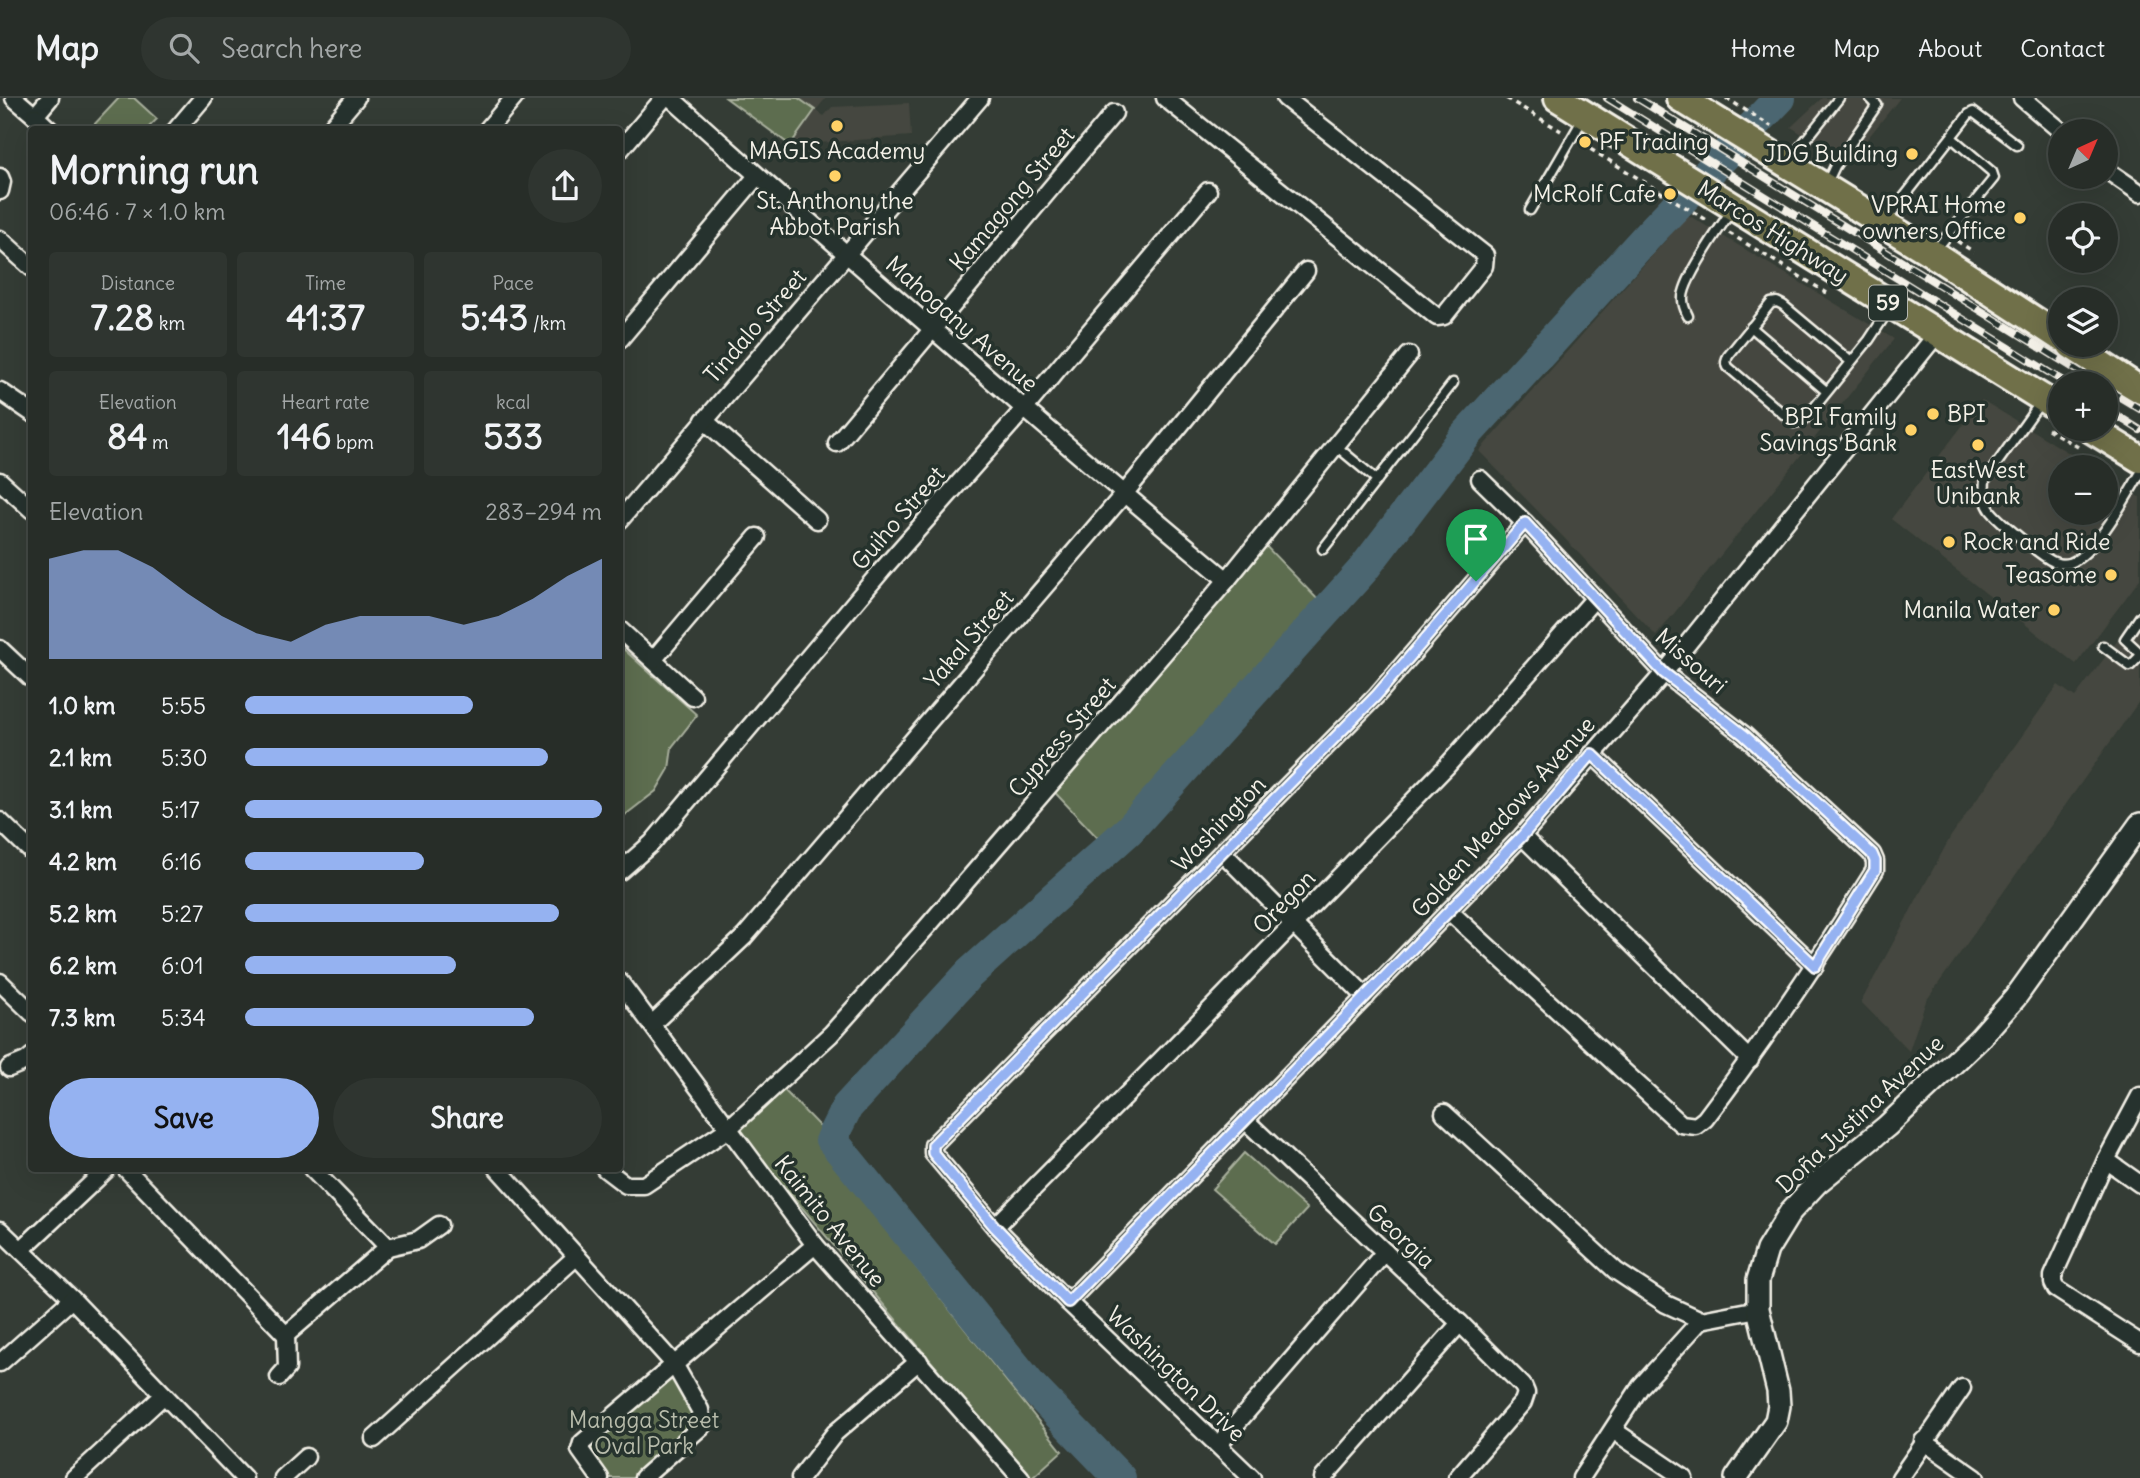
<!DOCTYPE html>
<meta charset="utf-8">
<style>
body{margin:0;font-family:Delius,sans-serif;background:#2f3530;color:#f1f3f6;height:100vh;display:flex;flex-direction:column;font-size:26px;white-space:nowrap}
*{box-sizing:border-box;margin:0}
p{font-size:23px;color:#a4a8a8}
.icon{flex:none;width:38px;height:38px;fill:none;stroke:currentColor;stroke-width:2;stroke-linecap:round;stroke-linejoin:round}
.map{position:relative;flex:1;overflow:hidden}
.panel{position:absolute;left:28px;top:28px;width:595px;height:1046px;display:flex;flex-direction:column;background:#272d28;border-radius:7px;box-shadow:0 7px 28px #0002,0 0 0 2px #434945}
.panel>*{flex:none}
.needle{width:46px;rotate:44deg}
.buttons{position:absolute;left:2048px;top:21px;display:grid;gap:14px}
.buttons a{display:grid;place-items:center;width:70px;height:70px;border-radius:50%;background:#272d28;box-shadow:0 7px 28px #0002,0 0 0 2px #434945;font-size:35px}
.pin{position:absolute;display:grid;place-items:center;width:60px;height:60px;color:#fff;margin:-72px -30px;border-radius:50% 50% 50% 0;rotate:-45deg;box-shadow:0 0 7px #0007}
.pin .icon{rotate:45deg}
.round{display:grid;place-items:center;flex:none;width:74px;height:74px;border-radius:37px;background:#2f3530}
.overview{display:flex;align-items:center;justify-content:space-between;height:119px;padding:0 21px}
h1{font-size:38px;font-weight:800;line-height:52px}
.stats{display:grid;grid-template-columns:repeat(3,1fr);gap:10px;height:119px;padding:7px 21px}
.stats div{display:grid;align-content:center;border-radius:7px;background:#2f3530;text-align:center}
.stats b{font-size:35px;font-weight:800}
.stats small{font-size:19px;font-weight:400}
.stats p{font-size:19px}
.chart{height:196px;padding:14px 21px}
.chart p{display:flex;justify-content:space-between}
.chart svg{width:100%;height:126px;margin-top:7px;fill:#95b2f1;opacity:.7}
.primary-button{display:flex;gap:14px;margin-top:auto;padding:14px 21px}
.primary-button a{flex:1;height:80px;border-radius:42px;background:#95b2f1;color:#111;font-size:28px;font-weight:800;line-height:80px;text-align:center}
.primary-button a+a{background:#2f3530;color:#f1f3f6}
ul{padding:0 21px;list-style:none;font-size:23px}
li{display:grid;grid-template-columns:112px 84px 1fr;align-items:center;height:52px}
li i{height:18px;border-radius:9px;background:#95b2f1}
header{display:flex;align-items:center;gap:42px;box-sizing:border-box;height:98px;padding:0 35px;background:#272d28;border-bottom:2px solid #434945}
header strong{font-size:33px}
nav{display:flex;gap:38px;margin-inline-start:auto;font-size:24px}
.search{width:490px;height:63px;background:#2f3530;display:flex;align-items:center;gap:18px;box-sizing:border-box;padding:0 24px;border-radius:38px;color:#a4a8a8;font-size:26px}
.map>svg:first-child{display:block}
</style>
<header>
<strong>Map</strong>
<div class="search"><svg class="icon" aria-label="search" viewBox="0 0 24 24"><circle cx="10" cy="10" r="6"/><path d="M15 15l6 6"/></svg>Search here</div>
<nav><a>Home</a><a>Map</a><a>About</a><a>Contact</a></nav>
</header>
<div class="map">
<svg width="2140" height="1380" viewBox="0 0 2140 1380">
<rect width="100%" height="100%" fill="#343c35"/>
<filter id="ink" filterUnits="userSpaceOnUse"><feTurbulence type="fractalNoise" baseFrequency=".0143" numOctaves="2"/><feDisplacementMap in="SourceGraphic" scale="14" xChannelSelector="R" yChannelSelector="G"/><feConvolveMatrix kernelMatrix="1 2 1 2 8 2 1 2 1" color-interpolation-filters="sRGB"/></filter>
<g filter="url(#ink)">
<!-- built -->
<g fill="#45473f">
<path d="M732,0h94l-10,12 8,6 8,-9 77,-4 2,33 -121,9 -60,-44z"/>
<path d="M1822,0h78l-52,65 -57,-36z"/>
<path d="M1688,117l206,124 -238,297 -85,-91 -92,-94z"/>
<path d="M1982,302l110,67h-32v46h45v-37l35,21v82l-64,85 -185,-145z"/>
<path d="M2140,513v89l-214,301 -17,50 -48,-49 90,-166 107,-151 17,12z"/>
</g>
<!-- green -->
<g fill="#5d6d50" stroke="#a8af9c" stroke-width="2">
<path d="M119,0h15l23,21 -10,10h-57z"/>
<path d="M726,0h72l17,12 -25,35z"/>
<path d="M1257,439l70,72 -102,123 -113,121 -67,-71z"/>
<path d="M620,548l77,69 -25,32 -3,22 -13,22 -36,28z"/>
<path d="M784,992l37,38 -2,17 243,306 -30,27h-3l-293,-349z"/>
<path d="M1244,1055l63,56 -32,35 -63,-55z"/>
<path d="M671,1273l25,43v12l-59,52h-34l-15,-36z"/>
</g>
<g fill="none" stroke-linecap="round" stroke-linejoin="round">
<!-- river -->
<path stroke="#4c6671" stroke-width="32" d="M1120,1380l-88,-91 -201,-248 16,-32 122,-133 160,-144 233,-259 104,-136 186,-204 128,-133"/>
<!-- service casing -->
<g stroke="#f4f1e8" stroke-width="13">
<g id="service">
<path d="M1789,63l50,-63"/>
<path d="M1826,87l9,-19 42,-61 -7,-7"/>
<path d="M1530,112l54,-93"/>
<path d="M1887,121l82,-105 4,-2 44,33"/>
<path d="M1934,154l60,-74 -2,-6 -40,-34"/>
<path d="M1688,218c-2,-4 -5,-11 -5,-16 -2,-18 37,-72 48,-89"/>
<path d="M1751,229l75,64"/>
<path d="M1850,263l-67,-56 -6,-3 -6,1 -43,53 -2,6 2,5 66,56 5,-1 6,-3 64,-79 21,-32"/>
<path d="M2040,305l-55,77c-1,11 -1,22 6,31 9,11 51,46 63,51 5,2 12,2 16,1 26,-10 56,-66 70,-89"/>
<path d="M1336,348l41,34"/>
<path d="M1323,451l130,-166"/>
<path d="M2140,519l-15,22 15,14"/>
<path d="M2103,548l27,20 10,-10"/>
</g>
</g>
<!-- minor casing -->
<g stroke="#f4f1e8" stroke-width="21">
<g id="minor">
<path d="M14,0l21,18 15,-18"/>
<path d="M671,0c182,164 368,325 556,482"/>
<path d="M1165,0l272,219 7,-1 40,-50 1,-11 -200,-157"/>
<path d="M2022,0l39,33"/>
<path d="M35,18l15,14"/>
<path d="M176,32l27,-32"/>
<path d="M329,32l27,-32"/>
<path d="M487,32l27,-32"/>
<path d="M620,52l44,-52"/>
<path d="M2105,71l35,24"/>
<path d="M0,79l2,5 -2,9"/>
<path d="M0,141l32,29"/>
<path d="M620,241l137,-163"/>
<path d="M0,293l32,22"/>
<path d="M704,322l113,100"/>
<path d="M837,345l277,-330"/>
<path d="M0,383l32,29"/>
<path d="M620,422l360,-422"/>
<path d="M620,532l73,67"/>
<path d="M0,551l32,30"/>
<path d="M653,562l104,-123"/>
<path d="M1592,656l223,212"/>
<path d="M0,723l32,31"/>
<path d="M1522,738l228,224"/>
<path d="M1223,755l143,144"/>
<path d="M620,773l32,-28 230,-273 143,-162 183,-217"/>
<path d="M1449,813l232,213 15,2 9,-7c61,-80 117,-164 170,-249v-9l-3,-7 -128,-119 -80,-62 -139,-150 -45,-44"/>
<path d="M0,884l32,31"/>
<path d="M620,884l195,263 206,233"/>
<path d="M652,926l92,-87 380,-443 182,-223"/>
<path d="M9,970l17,-7 6,-5"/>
<path d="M2140,998l-34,64 -53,116v7l3,6 84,54"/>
<path d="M1444,1015l172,158 50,33 35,16 57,-11"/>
<path d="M1245,1022l215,203 63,63 3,7 -3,9 -66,76"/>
<path d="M2106,1062l34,24"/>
<path d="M126,1071l160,166"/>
<path d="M312,1071l76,78"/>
<path d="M498,1071l176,195 26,46 2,16 -59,52"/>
<path d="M605,1071l21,16h18l84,-56 103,-95 95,-106 301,-348 182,-225"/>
<path d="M995,1129l175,-176 276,-284 148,-168"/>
<path d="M0,1132l72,69 172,179"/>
<path d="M21,1152l86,-81"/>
<path d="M1068,1204l454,-466 142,-163 273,-339"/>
<path d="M286,1237l102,-88 30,-7 21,-15"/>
<path d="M0,1265l72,-64"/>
<path d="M279,1279l8,-9 -1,-33"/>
<path d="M1613,1332l71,48"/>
<path d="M374,1341l203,-183"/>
<path d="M1923,1343l53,37"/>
<path d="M1218,1347l167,-193"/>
<path d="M74,1380l90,-83"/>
<path d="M283,1380l23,-21"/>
<path d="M600,1380l-20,-28 2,-7 233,-198"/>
<path d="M800,1380l35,-45 84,-72"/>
<path d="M1252,1380l-184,-176 -73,-75 -62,-74v-8l443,-449 149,-173"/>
<path d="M1323,1380l137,-155"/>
<path d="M1581,1380l60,-92 60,-66"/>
<path d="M1900,1380l62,-90"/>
</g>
</g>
<!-- tertiary casing -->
<g stroke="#f4f1e8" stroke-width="26">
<path id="tertiary" d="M1736,1380l40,-57 3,-15 -1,-15 -20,-82v-29l9,-30 24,-39 26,-28 70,-57 91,-86 37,-42 125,-174"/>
</g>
<!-- primary casing -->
<g stroke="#f4f1e8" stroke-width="32">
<g id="primary">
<path d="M1558,0l502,311"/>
<path d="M1680,0l253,156 127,83"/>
<path d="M2071,247l69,45"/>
<path d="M2091,331l49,30"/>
</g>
</g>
<!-- path -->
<g stroke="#f4f1e8" stroke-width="3.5" stroke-dasharray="5 5" stroke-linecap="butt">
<path d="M1506,0l55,33"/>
<path d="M1726,0l45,28"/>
<path d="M1582,46l128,78"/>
<path d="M1729,135l98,60"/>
<path d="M1957,143l17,11"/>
<path d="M2048,331l30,18"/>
</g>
<!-- service -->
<use href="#service" stroke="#26332d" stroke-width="8"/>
<!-- minor -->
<use href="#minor" stroke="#26332d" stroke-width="16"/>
<!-- tertiary -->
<use href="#tertiary" stroke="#26332d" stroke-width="21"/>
<!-- primary -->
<use href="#primary" stroke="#70704a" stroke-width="26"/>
<!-- rail casing -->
<g stroke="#f4f1e8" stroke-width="8">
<g id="rail">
<path d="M1607,0l459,285"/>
<path d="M1637,0l461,285"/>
<path d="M2105,290l35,21"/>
<path d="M2105,310l35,22"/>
</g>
</g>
<!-- rail -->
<use href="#rail" stroke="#26332d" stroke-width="5" stroke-dasharray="16" stroke-linecap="butt"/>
</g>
</g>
<g fill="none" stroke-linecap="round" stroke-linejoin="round" filter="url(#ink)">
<!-- route casing -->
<g stroke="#fff" stroke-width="14">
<path id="route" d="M1525,425l139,150 80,62 128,119 3,7v9l-60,96 -223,-212 -70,82 -454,466 -73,-75 -62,-74v-8l443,-449z"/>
</g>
<!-- route -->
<use href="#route" stroke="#95b2f1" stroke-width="9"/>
</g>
<!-- markers -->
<g fill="#ffd166" stroke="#26332d" stroke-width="2.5">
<circle cx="837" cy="28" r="7"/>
<circle cx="1585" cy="44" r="7"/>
<circle cx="1912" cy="56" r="7"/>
<circle cx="835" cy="78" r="7"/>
<circle cx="1670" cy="96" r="7"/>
<circle cx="2020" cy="120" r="7"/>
<circle cx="1933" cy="316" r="7"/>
<circle cx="1911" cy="332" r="7"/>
<circle cx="1978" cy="347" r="7"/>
<circle cx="1949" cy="444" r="7"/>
<circle cx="2111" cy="477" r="7"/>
<circle cx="2054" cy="512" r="7"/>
</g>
<g text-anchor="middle" stroke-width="7" stroke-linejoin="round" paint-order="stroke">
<!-- shield labels -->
<rect fill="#26332d" stroke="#b6b8b0" stroke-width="2" x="1869" y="187.5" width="38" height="35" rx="5"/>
<g font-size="21" font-weight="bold" fill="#f4f1e8">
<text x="1888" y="212">59</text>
</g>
<!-- poi labels -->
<g font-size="23" fill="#f4f1e8" stroke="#26332d" text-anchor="end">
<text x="1599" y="52" text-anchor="start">PF Trading</text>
<text x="837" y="61" text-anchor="middle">MAGIS Academy</text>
<text x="1898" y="64">JDG Building</text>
<text x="1656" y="104">McRolf Cafe</text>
<text x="835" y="111" text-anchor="middle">St. Anthony the<tspan x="835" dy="26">Abbot Parish</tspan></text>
<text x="2006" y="115">VPRAI Home<tspan x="2006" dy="26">owners Office</tspan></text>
<text x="1947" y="324" text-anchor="start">BPI</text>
<text x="1897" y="327">BPI Family<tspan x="1897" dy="26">Savings Bank</tspan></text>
<text x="1978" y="380" text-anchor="middle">EastWest<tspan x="1978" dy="26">Unibank</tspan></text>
<text x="1963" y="452" text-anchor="start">Rock and Ride</text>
<text x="2097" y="485">Teasome</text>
<text x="2040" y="520">Manila Water</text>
</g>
<!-- street labels -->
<g font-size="23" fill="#f4f1e8" stroke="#26332d">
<text transform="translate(1012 101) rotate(-50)" y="8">Kamagong Street</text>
<text transform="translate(1773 134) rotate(32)" y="8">Marcos Highway</text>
<text transform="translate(962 226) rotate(41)" y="8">Mahogany Avenue</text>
<text transform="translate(755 228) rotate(-49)" y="8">Tindalo Street</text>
<text transform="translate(898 420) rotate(-49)" y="8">Guiho Street</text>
<text transform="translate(969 541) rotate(-49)" y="8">Yakal Street</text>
<text transform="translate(1691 563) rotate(41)" y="8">Missouri</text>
<text transform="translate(1062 639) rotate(-49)" y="8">Cypress Street</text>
<text transform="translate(1503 719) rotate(-48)" y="8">Golden Meadows Avenue</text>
<text transform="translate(1219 726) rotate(-46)" y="8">Washington</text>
<text transform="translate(1284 804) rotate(-46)" y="8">Oregon</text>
<text transform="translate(1860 1016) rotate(-43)" y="8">Doña Justina Avenue</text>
<text transform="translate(830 1123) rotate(51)" y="8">Kaimito Avenue</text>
<text transform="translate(1401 1138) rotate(43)" y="8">Georgia</text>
<text transform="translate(1176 1276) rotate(44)" y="8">Washington Drive</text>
</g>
<!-- park labels -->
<g font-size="23" fill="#b8bcab" stroke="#26332d">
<text x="644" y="1330">Mangga Street<tspan x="644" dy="26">Oval Park</tspan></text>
</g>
</g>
</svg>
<div class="buttons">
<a><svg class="needle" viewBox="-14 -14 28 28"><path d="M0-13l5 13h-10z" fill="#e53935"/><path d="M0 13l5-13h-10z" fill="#a4a8a8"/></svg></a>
<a><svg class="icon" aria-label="locate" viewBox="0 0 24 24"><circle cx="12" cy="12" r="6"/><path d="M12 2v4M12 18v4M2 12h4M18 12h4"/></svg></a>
<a><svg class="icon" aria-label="layers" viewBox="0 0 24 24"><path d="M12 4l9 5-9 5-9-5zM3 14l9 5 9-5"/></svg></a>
<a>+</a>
<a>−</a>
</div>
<div class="pin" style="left:1476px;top:483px;background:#1e9e55"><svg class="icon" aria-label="arrive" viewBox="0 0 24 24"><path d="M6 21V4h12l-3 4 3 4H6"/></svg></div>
<section class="panel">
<div class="overview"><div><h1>Morning run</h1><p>06:46 · 7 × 1.0 km</p></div><a class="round"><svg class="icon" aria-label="share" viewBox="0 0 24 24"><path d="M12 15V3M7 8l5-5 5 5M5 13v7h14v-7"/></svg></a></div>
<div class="stats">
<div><p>Distance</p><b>7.28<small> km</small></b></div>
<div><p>Time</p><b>41:37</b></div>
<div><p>Pace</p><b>5:43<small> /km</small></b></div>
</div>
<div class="stats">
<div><p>Elevation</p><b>84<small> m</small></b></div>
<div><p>Heart rate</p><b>146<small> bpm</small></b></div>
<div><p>kcal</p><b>533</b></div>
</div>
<div class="chart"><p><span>Elevation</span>283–294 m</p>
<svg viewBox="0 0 160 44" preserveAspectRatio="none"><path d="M0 44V9L10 6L20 6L30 12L40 21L50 29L60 35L70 38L80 32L90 29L100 29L110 29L120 32L130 29L140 23L150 15L160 9V44z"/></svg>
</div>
<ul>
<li><b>1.0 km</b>5:55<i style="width:64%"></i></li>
<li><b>2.1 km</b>5:30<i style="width:85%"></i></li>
<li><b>3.1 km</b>5:17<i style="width:100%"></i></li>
<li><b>4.2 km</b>6:16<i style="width:50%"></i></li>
<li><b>5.2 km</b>5:27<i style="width:88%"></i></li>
<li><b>6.2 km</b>6:01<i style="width:59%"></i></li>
<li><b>7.3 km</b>5:34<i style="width:81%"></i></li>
</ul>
<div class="primary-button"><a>Save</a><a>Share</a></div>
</section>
</div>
